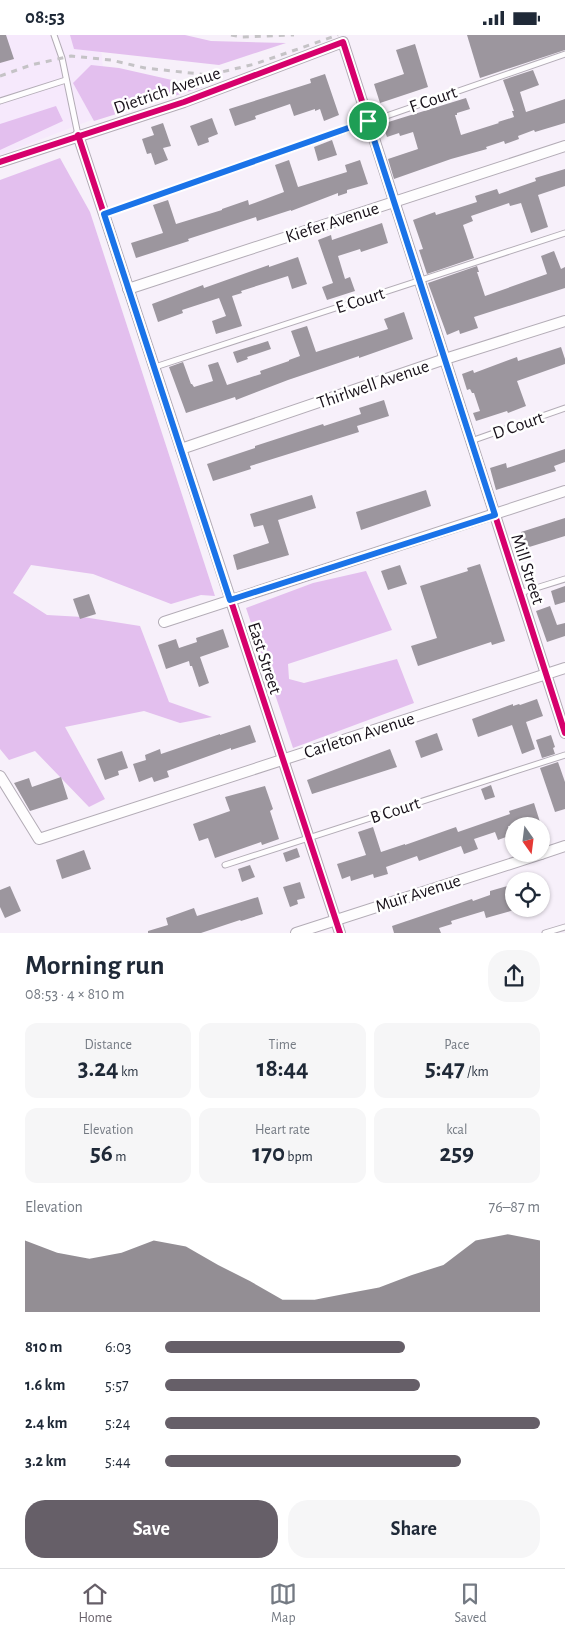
<!DOCTYPE html>
<meta charset="utf-8">
<style>
body{margin:0;font-family:"Alegreya Sans",sans-serif;background:#f6f6f7;color:#1f2937;height:100vh;display:flex;flex-direction:column;font-size:19px;white-space:nowrap}
*{box-sizing:border-box;margin:0}
p{font-size:16px;color:#747a83}
.icon{flex:none;width:28px;height:28px;fill:none;stroke:currentColor;stroke-width:2;stroke-linecap:round;stroke-linejoin:round}
.map{position:relative;height:898px;overflow:hidden}
.details{display:flex;flex-direction:column;background:#fff;flex:1}
.details>*{flex:none}
.needle{width:32px;rotate:166deg}
.buttons{position:absolute;left:505px;top:782px;display:grid;gap:10px}
.buttons a{display:grid;place-items:center;width:45px;height:45px;border-radius:50%;background:#fff;box-shadow:0 1px 4px #0004;font-size:25px}
.pin{position:absolute;display:grid;place-items:center;width:42px;height:42px;color:#fff;margin:-21px;border:2px solid #fff;border-radius:50%;box-shadow:0 1px 5px #0007}
.round{display:grid;place-items:center;flex:none;width:52px;height:52px;border-radius:20px;background:#f6f6f7}
.overview{display:flex;align-items:center;justify-content:space-between;height:85px;padding:0 25px}
h1{font-size:28px;font-weight:700;line-height:38px}
.metrics{display:grid;grid-template-columns:repeat(3,1fr);gap:8px;height:85px;padding:5px 25px}
.metrics div{display:grid;align-content:center;border-radius:12px;background:#f6f6f7;text-align:center}
.metrics b{font-size:25px;font-weight:700}
.metrics small{font-size:14px;font-weight:400}
.metrics p{font-size:14px}
.chart{height:140px;padding:10px 25px}
.chart p{display:flex;justify-content:space-between}
.chart svg{width:100%;height:90px;margin-top:5px;fill:#665f68;opacity:.7}
.button{display:flex;gap:10px;margin-top:auto;padding:10px 25px}
.button a{flex:1;height:58px;border-radius:20px;background:#665f68;color:#fff;font-size:20px;font-weight:700;line-height:58px;text-align:center}
.button a+a{background:#f6f6f7;color:#1f2937}
ul{padding:0 25px;list-style:none;font-size:16px}
li{display:grid;grid-template-columns:80px 60px 1fr;align-items:center;height:38px}
li i{height:12px;border-radius:6px;background:#665f68}
.status{display:flex;justify-content:space-between;align-items:center;height:35px;padding:0 25px;background:#fff;direction:ltr}
.status svg{height:14px;fill:currentColor}
.dock{display:flex;justify-content:space-around;align-items:center;height:70px;border-top:1px solid #e0e1e3;background:#fff;font-size:14px;color:#747a83}
.dock a{display:grid;justify-items:center;gap:2px}
.dock .selected{color:#665f68}
.map>svg:first-child{display:block}
</style>
<div class="status"><b>08:53</b><svg viewBox="0 0 49 12"><path d="M0 12V9h3v3zM5 12V6h3v6zM10 12V3h3v9zM15 12V0h3v12zM26 1h20v11H26zM47 4h2v5h-2z"/></svg></div>
<div class="map">
<svg width="565" height="898" viewBox="0 0 565 898">
<rect width="100%" height="100%" fill="#f7f0fa"/>
<!-- built -->
<path fill="#f6e9fc" d="M0,0h100l7,79 -107,41z"/>
<!-- forest -->
<g fill="#e3bfee">
<path d="M70,0h115l26,6 75,2 -67,22 -145,-16z"/>
<path d="M91,30l28,3 84,19 -109,34 -21,-38z"/>
<path d="M56,71l7,15 -63,29v-26z"/>
<path d="M60,123l30,54 125,384 -14,-1 -30,9 -78,-30 -62,-9 -18,28 34,22 36,2 57,9 29,76 43,15 -32,6 -36,-12 -79,16 40,72 -16,8 -54,-56 -26,9 -9,-11v-569z"/>
<path d="M366,536l26,59 -104,34 1,15 15,4 93,-24 17,44 -121,45 -47,-140 67,-25z"/>
</g>
<!-- building -->
<g fill="#9c969e">
<path d="M0,0h6l8,24 -14,4z"/>
<path d="M467,0h98v15l-85,28z"/>
<path d="M415,9l13,43 -48,16 -6,-19 30,-10 -8,-24z"/>
<path d="M533,35l6,15 -19,7 6,20 39,-13v24l-30,9 -1,-2 -16,6 1,3 -14,5 -1,-3 -18,6 1,2 -36,10 -57,20 -6,-20 30,-10 -5,-17 -13,4 -1,-3 -12,4 -5,-13 84,-26 4,11 -13,4v2h-2l6,20 38,-12 -1,-1 16,-5 -2,-6h2l-11,-31z"/>
<path d="M325,39l14,41 -15,6 -4,-12 -5,2v-2l-21,7 -4,-12 -35,12 1,3 -21,7 -6,-17 82,-26 -1,-4z"/>
<path d="M212,83l6,16 -10,4 1,4 -11,4 -8,-20z"/>
<path d="M163,88l8,23 -8,2 5,12 -13,5 -4,-12 -4,1 -5,-15 12,-4 -3,-8z"/>
<path d="M332,105l5,15 -19,6 -4,-14z"/>
<path d="M289,125l9,27 49,-15 -2,-7 15,-5 8,24 -21,6v3l-9,3v-3l-47,18v-1l-34,11 -1,-4 -68,22 1,2 -53,17 -5,-15 32,-10 -10,-28 15,-5 8,24 46,-14v-1l26,-9 1,5 35,-13 -9,-27z"/>
<path d="M565,134v17l-27,9 10,32 -17,6 -10,-30 -11,3 -1,-3 -38,13 2,5 -10,4 11,33 -47,16 -8,-24 4,-1 -10,-29 22,-8 1,3 41,-13 -2,-6 22,-7 2,5 37,-13 -1,-3z"/>
<path d="M382,188l6,20 -27,9 -1,-3 -22,7 7,23 5,-2 5,14 -28,9 -5,-13 11,-4 -15,-43 13,-5 1,5z"/>
<path d="M554,216l7,18 4,-2v21l-91,29 4,11 -18,6 -1,-4 -12,5 -19,-52 49,-17 2,6h-2l8,24 62,-22 -6,-18z"/>
<path d="M298,222l9,27 -15,5 -4,-13 -47,15 1,2 -10,3 10,30 -26,8 -4,-13 14,-5 -7,-18 -37,12 1,3 -25,9 -6,-18 51,-19 1,3 65,-23v2z"/>
<path d="M404,277l9,27 -54,19v-2l-71,24 -52,20 -1,-3 -49,16 -17,-46 14,-5 8,22h1l2,3 19,-6 -5,-16 10,-3 9,23 34,-11 -1,-3 29,-10v-1l11,-4 -9,-25 16,-5 9,26 72,-23 -4,-10z"/>
<path d="M268,306l3,8 -24,8 1,2 -11,4 -4,-11z"/>
<path d="M561,312l4,12v5l-48,17 9,25 -18,7 -1,-2 -31,10 -3,-8 7,-2 -6,-18h-2l-2,-4 -3,1 -5,-16 11,-4 1,3 43,-16 1,4z"/>
<path d="M384,365l5,16 -32,10 2,6 -109,34 1,3 -38,12 -6,-17 48,-16v-2l37,-12 31,-10 1,2 37,-12 -2,-6z"/>
<path d="M565,414v13l-11,4 2,5 -60,19 -6,-22 16,-5 1,5z"/>
<path d="M426,455l5,16 -70,24 -5,-18z"/>
<path d="M312,460l4,13 -38,12 11,35 -52,15 -4,-15 36,-12 -6,-18 -9,2 -4,-13z"/>
<path d="M565,483v18l-39,12 -5,-16z"/>
<path d="M480,529l25,77 -13,4 -1,-3 -73,24 -7,-20 26,-8 -17,-52 48,-15 -1,-3z"/>
<path d="M400,530l7,19 -19,6 -7,-19z"/>
<path d="M565,551v16l-10,3 -4,-14z"/>
<path d="M89,559l7,20 -16,5 -7,-20z"/>
<path d="M550,571l7,19 8,-2v13l-18,6 -11,-31z"/>
<path d="M223,594l6,18 -29,10 9,26 -10,4 -7,-21h-2l-1,-5 -23,8 -8,-24 18,-6 3,9 18,-6 -1,-4z"/>
<path d="M537,664l6,17 -17,6 9,27 -13,5 -10,-29 -34,12 -6,-18 41,-15v2l6,-2 1,1z"/>
<path d="M250,690l6,17 -25,8v-2l-64,23 2,6 -15,5 -2,-5 -13,5 -6,-18 13,-4 -1,-5 15,-6 1,5 59,-20v1z"/>
<path d="M437,698l6,17 -22,8 -6,-17z"/>
<path d="M551,700l4,12 -2,1 2,6 -13,4 -6,-18z"/>
<path d="M390,714l7,18 -85,27 -5,-14z"/>
<path d="M122,716l6,17 -10,3 1,4 -14,5 -8,-21z"/>
<path d="M558,727l7,20v27l-10,3 -15,-44z"/>
<path d="M61,742l7,22 -38,12 -16,-28 15,-5 3,9z"/>
<path d="M491,750l4,12 -10,3 -4,-11z"/>
<path d="M265,751l8,23 -3,2 9,28 -17,6 -1,-3 -46,16 -7,-20 -9,3 -6,-17 37,-13 -5,-14z"/>
<path d="M534,768l6,19 -11,4h-21l3,9 -13,5 -3,-8 -21,7 4,10 -14,5 -3,-8 -42,15 -2,-5 -31,11 2,7 -14,4 -1,-4 -22,7 -1,-5 -8,3 -5,-15 29,-9 -8,-23 15,-5 8,25 24,-8v1l51,-18 2,5 52,-18 -1,-3z"/>
<path d="M297,813l3,9 -14,5 -3,-9z"/>
<path d="M84,815l7,19 -29,10 -6,-19z"/>
<path d="M250,830l5,12 -13,5 -4,-13z"/>
<path d="M300,847l5,16 -8,2 1,4 -8,3 -7,-20z"/>
<path d="M514,849v26l-28,8 -2,-7 -33,10 1,3 -13,4 2,5h-47l-2,-7 80,-27 1,2 17,-6v-4z"/>
<path d="M10,851l11,25 -16,7 -5,-11v-17z"/>
<path d="M258,862l5,17 -22,7 -1,-1 -39,13h-53v-2l20,-6 -2,-7 28,-10 3,8z"/>
</g>
<g fill="none" stroke-linecap="round" stroke-linejoin="round">
<!-- lane casing -->
<g stroke="#b3acb6" stroke-width="7">
<g id="lane">
<path d="M54,0l8,23 16,77"/>
<path d="M0,66l66,-21"/>
<path d="M104,179l461,-160"/>
<path d="M155,332l410,-134"/>
<path d="M471,406l94,-33"/>
<path d="M520,558l45,-14"/>
<path d="M225,830l340,-110"/>
<path d="M545,898l20,-6"/>
</g>
</g>
<!-- street casing -->
<g stroke="#b3acb6" stroke-width="12">
<g id="street">
<path d="M78,100l262,798"/>
<path d="M0,127l184,-60 159,-60 222,691"/>
<path d="M128,254l437,-143"/>
<path d="M181,414l264,-90 120,-38"/>
<path d="M164,587l401,-131"/>
<path d="M0,741l39,63 526,-171"/>
<path d="M541,819l24,-8"/>
<path d="M296,898l245,-79"/>
</g>
</g>
<!-- lane -->
<use href="#lane" stroke="#fefdfe" stroke-width="5"/>
<!-- street -->
<use href="#street" stroke="#fefdfe" stroke-width="10"/>
<!-- rail -->
<g stroke="#c5c3c6" stroke-width="3" stroke-dasharray="6 6" stroke-linecap="butt">
<path d="M231,0l11,2 52,-2"/>
<path d="M0,41l31,-11 40,-9 40,4 34,8 64,7 46,-11 83,-29"/>
</g>
<!-- cycleway casing -->
<g stroke="#fff" stroke-width="9">
<g id="cycleway">
<path d="M78,100l262,798"/>
<path d="M0,127l184,-60 159,-60 222,691"/>
</g>
</g>
<!-- cycleway -->
<use href="#cycleway" stroke="#d6006c" stroke-width="6"/>
</g>
<g fill="none" stroke-linecap="round" stroke-linejoin="round">
<!-- route casing -->
<g stroke="#fff" stroke-width="10">
<path id="route" d="M368,86l127,394 -265,85 -126,-386z"/>
</g>
<!-- route -->
<use href="#route" stroke="#1a73e8" stroke-width="6"/>
</g>
<g text-anchor="middle" stroke-width="5" stroke-linejoin="round" paint-order="stroke">
<!-- street labels -->
<g font-size="18" fill="#18111a" stroke="#fff">
<text transform="translate(167 55) rotate(-19)" y="6">Dietrich Avenue</text>
<text transform="translate(433 64) rotate(-19)" y="6">F Court</text>
<text transform="translate(332 187) rotate(-18)" y="6">Kiefer Avenue</text>
<text transform="translate(360 265) rotate(-18)" y="6">E Court</text>
<text transform="translate(373 349) rotate(-19)" y="6">Thirlwell Avenue</text>
<text transform="translate(518 390) rotate(-19)" y="6">D Court</text>
<text transform="translate(528 534) rotate(72)" y="6">Mill Street</text>
<text transform="translate(265 623) rotate(72)" y="6">East Street</text>
<text transform="translate(359 700) rotate(-18)" y="6">Carleton Avenue</text>
<text transform="translate(395 775) rotate(-18)" y="6">B Court</text>
<text transform="translate(418 858) rotate(-18)" y="6">Muir Avenue</text>
</g>
</g>
</svg>
<div class="buttons">
<a><svg class="needle" viewBox="-14 -14 28 28"><path d="M0-13l5 13h-10z" fill="#e53935"/><path d="M0 13l5-13h-10z" fill="#747a83"/></svg></a>
<a><svg class="icon" aria-label="locate" viewBox="0 0 24 24"><circle cx="12" cy="12" r="6"/><path d="M12 2v4M12 18v4M2 12h4M18 12h4"/></svg></a>
</div>
<div class="pin" style="left:368px;top:86px;background:#1e9e55"><svg class="icon" aria-label="arrive" viewBox="0 0 24 24"><path d="M6 21V4h12l-3 4 3 4H6"/></svg></div>
</div>
<section class="details">
<div class="overview"><div><h1>Morning run</h1><p>08:53 · 4 × 810 m</p></div><a class="round"><svg class="icon" aria-label="share" viewBox="0 0 24 24"><path d="M12 15V3M7 8l5-5 5 5M5 13v7h14v-7"/></svg></a></div>
<div class="metrics">
<div><p>Distance</p><b>3.24<small> km</small></b></div>
<div><p>Time</p><b>18:44</b></div>
<div><p>Pace</p><b>5:47<small> /km</small></b></div>
</div>
<div class="metrics">
<div><p>Elevation</p><b>56<small> m</small></b></div>
<div><p>Heart rate</p><b>170<small> bpm</small></b></div>
<div><p>kcal</p><b>259</b></div>
</div>
<div class="chart"><p><span>Elevation</span>76–87 m</p>
<svg viewBox="0 0 160 44" preserveAspectRatio="none"><path d="M0 44V9L10 15L20 18L30 15L40 9L50 12L60 21L70 29L80 38L90 38L100 35L110 32L120 26L130 21L140 9L150 6L160 9V44z"/></svg>
</div>
<ul>
<li><b>810 m</b>6:03<i style="width:64%"></i></li>
<li><b>1.6 km</b>5:57<i style="width:68%"></i></li>
<li><b>2.4 km</b>5:24<i style="width:100%"></i></li>
<li><b>3.2 km</b>5:44<i style="width:79%"></i></li>
</ul>
<div class="button"><a>Save</a><a>Share</a></div>
</section>
<nav class="dock">
<a class="selected"><svg class="icon" aria-label="home" viewBox="0 0 24 24"><path d="M3 11l9-7 9 7M6 9v11h12V9"/></svg>Home</a>
<a><svg class="icon" aria-label="map" viewBox="0 0 24 24"><path d="M3 6l6-2 6 2 6-2v14l-6 2-6-2-6 2zM9 4v14M15 6v14"/></svg>Map</a>
<a><svg class="icon" aria-label="saved" viewBox="0 0 24 24"><path d="M7 4h10v16l-5-4-5 4z"/></svg>Saved</a>
</nav>
